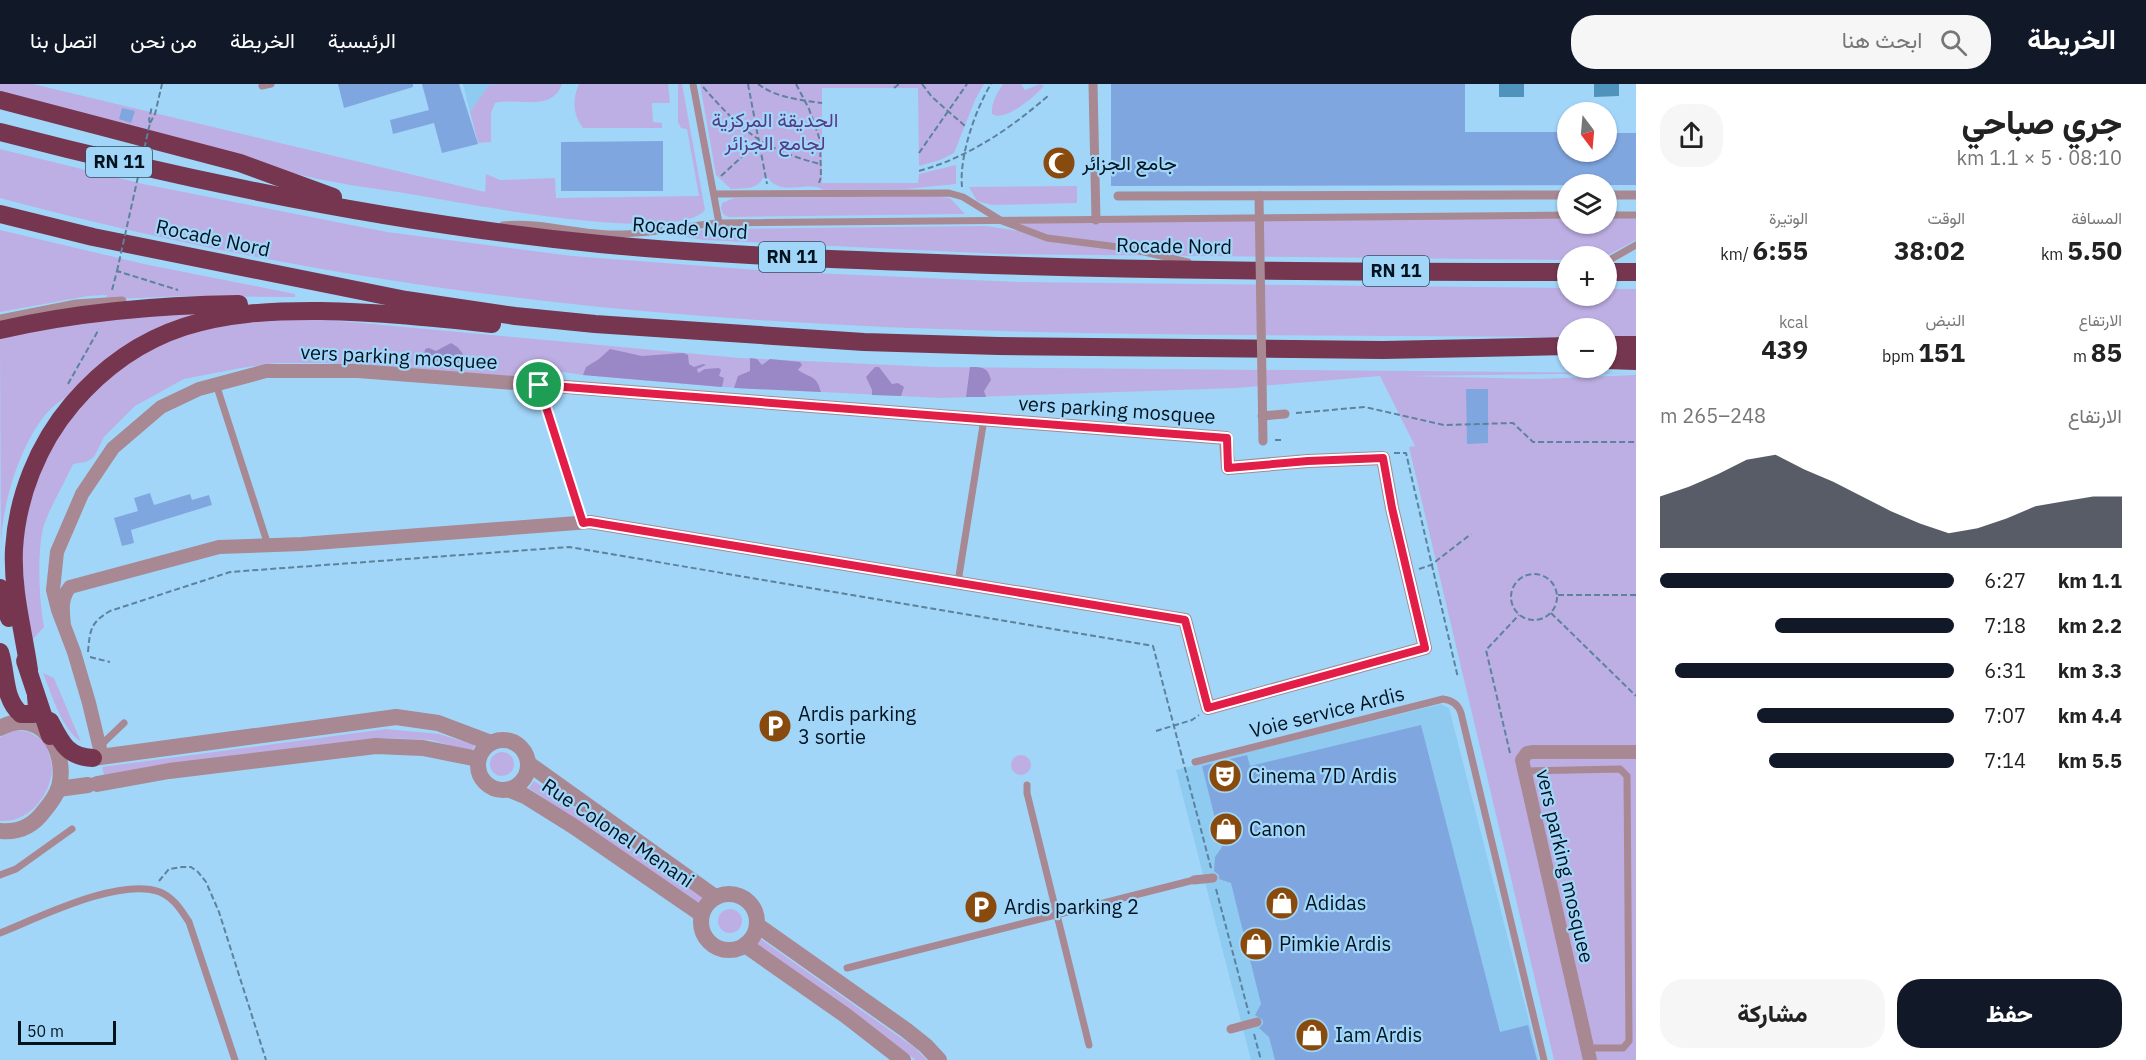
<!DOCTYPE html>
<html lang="ar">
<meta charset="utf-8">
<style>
body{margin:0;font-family:"IBM Plex Sans",Vazirmatn,sans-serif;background:#f6f6f6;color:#222;direction:rtl;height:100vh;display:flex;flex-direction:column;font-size:22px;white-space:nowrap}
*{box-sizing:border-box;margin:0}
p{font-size:20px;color:#767676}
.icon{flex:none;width:33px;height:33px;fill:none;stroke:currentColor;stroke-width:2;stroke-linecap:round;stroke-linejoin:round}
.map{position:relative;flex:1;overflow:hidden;direction:ltr}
.side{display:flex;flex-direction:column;background:#fff;width:510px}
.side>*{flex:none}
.needle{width:39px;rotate:164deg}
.fabs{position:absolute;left:1557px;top:18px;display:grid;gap:12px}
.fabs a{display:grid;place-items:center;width:60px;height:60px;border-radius:50%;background:#fff;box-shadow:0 2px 4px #0004;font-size:30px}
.scale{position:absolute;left:18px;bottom:15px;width:98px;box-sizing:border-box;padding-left:6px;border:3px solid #01131f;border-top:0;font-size:16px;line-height:21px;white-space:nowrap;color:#01131f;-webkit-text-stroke:4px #a2d6f9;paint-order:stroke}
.pin{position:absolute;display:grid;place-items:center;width:51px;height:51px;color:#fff;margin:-26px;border:3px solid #fff;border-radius:50%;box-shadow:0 2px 6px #0007}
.round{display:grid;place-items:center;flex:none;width:63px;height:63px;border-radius:24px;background:#f6f6f6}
.head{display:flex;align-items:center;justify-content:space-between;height:102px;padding:0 24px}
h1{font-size:33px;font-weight:800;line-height:45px}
.metrics{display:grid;grid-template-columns:repeat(3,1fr);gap:9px;height:102px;padding:6px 24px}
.metrics div{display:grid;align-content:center}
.metrics b{font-size:26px;font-weight:800}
.metrics small{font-size:16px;font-weight:400}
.metrics p{font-size:16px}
.chart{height:168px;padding:12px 24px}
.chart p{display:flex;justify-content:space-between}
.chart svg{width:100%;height:108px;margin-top:6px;fill:#111827;opacity:.7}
.primary-button{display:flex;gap:12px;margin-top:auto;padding:12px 24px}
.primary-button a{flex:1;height:69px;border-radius:24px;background:#111827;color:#fff;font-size:24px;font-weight:800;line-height:69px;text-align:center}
.primary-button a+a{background:#f6f6f6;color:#222}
ul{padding:0 24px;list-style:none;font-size:20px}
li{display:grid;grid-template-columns:96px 72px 1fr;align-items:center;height:45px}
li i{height:15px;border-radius:8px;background:#111827}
header{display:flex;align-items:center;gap:36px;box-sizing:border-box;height:84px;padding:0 30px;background:#111827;color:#fff}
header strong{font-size:28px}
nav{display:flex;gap:33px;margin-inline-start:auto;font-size:21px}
.search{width:420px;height:54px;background:#f6f6f6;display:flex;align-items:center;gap:15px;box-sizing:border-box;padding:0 21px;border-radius:24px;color:#767676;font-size:22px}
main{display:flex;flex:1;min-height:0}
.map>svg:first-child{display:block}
</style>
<header>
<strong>الخريطة</strong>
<div class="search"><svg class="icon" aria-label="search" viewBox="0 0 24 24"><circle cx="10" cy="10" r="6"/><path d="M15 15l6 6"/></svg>ابحث هنا</div>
<nav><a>الرئيسية</a><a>الخريطة</a><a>من نحن</a><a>اتصل بنا</a></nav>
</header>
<main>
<section class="side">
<div class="head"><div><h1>جري صباحي</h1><p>08:10 · 5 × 1.1 km</p></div><a class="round"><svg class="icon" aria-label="share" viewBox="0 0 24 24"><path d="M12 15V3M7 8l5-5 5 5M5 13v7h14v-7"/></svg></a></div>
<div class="metrics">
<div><p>المسافة</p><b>5.50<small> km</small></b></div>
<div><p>الوقت</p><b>38:02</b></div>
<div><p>الوتيرة</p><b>6:55<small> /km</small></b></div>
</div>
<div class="metrics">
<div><p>الارتفاع</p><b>85<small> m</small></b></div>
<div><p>النبض</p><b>151<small> bpm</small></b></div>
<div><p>kcal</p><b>439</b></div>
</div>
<div class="chart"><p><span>الارتفاع</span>248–265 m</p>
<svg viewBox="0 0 160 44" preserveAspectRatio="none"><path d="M0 44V23L10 19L20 14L30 8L40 6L50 12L60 17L70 23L80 29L90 34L100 38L110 36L120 32L130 27L140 25L150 23L160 23V44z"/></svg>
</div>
<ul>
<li><b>1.1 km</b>6:27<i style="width:100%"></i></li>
<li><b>2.2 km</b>7:18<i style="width:61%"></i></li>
<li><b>3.3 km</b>6:31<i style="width:95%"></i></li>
<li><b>4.4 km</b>7:07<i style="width:67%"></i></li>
<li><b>5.5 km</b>7:14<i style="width:63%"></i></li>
</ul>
<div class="primary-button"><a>حفظ</a><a>مشاركة</a></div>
</section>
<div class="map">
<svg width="1636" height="976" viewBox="0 0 1636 976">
<rect width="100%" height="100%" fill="#a2d6f9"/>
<!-- built -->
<g fill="#8fcaf1">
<path d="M463,0h34l-9,2 -18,26z"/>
<path d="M1441,620l8,4 90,352h-288l-75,-290z"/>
</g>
<!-- green -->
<g fill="#bdafe3">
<path d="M0,0h33l452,108 1,-18 14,6 55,-2 1,20 143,-2 -12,-67 -6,-1 -3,-6v-38h4l23,126c-29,35 -242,-7 -289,-15 -36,-6 -72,-10 -107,-18 -96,-23 -191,-49 -286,-73l-23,-12z"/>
<path d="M497,0h65c-10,29 -45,13 -67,19l-4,10v29l-13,1 -8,-31 18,-26z"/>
<path d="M579,0h89l2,19h-18l1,19 9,1v5h-79c-10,-12 -11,-30 -4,-44z"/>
<path d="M700,0h284l-9,16 -21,53 -14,7 -21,6 -1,-78h-96v95h96l1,-9 37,-9v19l-50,5 -80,1c-3,0 -6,-2 -9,-3 -18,-3 -36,8 -49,-9h-5c-6,12 -19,10 -32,11l-15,-14z"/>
<path d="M1003,0h18l4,6 15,-6 4,2c-9,10 -39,37 -52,28 -1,-11 5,-21 11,-30z"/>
<path d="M0,65l143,35 244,48 185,24 197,15 251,11 547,6 1,8h38l1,-7h29v48h-29l-1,-9h-38l-1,9c-340,-3 -683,3 -1022,-36 -184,-21 -366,-55 -545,-103z"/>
<path d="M1077,102v17l-85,2 -15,-4 -8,-14z"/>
<path d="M931,112l19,2 15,16 -236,3 -5,-2 -3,-6 1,-6 12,-5z"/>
<path d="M1567,131l1,9h38l1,-9h29v25l-30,16h-38l-1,4 -565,-6 -299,-14 -23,-4 2,-4 30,-3 274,-3 41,6 -25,-11z"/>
<path d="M0,146l144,34 151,30v3l-111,-1 -69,3 -9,-1 1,-3 -19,1 -88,16z"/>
<path d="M204,228c-36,22 -71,44 -106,66 -17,10 -40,21 -53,37 -27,34 -45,95 -44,138l-1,-215 95,-18z"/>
<path d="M278,234l51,2 411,38 194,9 702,6 -226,3 127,3 99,-4v685h-82l-145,-613 6,-1 -35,-70 -143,12 -296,10 -219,-11 -139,-12 -46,-7v11l-210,-16h-51l-35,5 -57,11 -49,27 -31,31 -10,20 -8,5 -13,2c-8,18 -25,47 -30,64 -6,28 -4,71 1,99l-12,13 -9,-60v-13l-4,-1 2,-32 14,-54 34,-64 47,-46 44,-27 50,-17z"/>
<path d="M43,589l11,5 27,64c-21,-16 -28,-45 -38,-69z"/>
<path d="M386,645l53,5 36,11 -4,7 -39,-12 -45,-2 -283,37 -2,-8z"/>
<path d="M16,646l13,2 16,10c3,8 7,19 7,28 -2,26 -24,53 -52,51v-84z"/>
<circle cx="502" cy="680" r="12"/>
<circle cx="1021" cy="681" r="10"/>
<path d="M534,697l171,117 -5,7 -171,-117z"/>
<circle cx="730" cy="837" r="12"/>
<path d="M759,854l156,110 12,12h-11l-161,-115z"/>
</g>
<!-- forest -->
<g fill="#9a88c6">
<path d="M451,259c8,4 14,11 14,20l-39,-3 -2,-2 1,-9 4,-1 7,3z"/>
<path d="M610,265l32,7 41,-3 5,2 1,9 5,3 9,-3 3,1 -9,4 1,4 7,-4 14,-1 2,2 -2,6 5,2 -2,9 -139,-12 3,-8 13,-8z"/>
<path d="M750,274l7,1 5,6 8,-6 30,3 2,3 -4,5c13,9 18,4 23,22l-87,-4 4,-12 12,-5z"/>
<path d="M875,283h4l13,17 6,-1 6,4 -3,9 -29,-1v-5l-6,-13z"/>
<path d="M970,283c12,0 18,0 21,13l-7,11 2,6h-20z"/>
</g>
<!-- water -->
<g fill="#4f93bc">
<rect x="1499" y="0" width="25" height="13"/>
<path d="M1594,0h25v12l-25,1z"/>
</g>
<!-- building -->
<g fill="#80a6df">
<path d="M338,0h75v3l-69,21z"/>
<path d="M422,0h37l19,60 -36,9 -8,-30 -41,11 -3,-14 39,-10z"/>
<path d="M1111,0h354v48h103v20h38v-19h30v52l-525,1z"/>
<path d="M122,24l13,3 -4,12 -12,-4z"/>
<path d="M663,57v50h-102v-49z"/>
<path d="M1466,305h22v54l-21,1z"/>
<path d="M150,409l4,12 36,-11 2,6 17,-5 3,10 -81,25 3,13 -12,3 -8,-28 24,-7 -4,-13z"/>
<path d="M1421,641l79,307 28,-7 9,35h-262l-6,-23 -10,-9 4,-4v-4l-8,-5 6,-11 -30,-121 -12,-4v-4l-5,-4 1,-14 7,-10 -20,-81 45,-11 3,11z"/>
</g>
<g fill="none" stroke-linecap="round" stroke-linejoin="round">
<!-- path -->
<g stroke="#5d829c" stroke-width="2" stroke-dasharray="6 3" stroke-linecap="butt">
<path d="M748,0l19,100"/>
<path d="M758,0c18,14 43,16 64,19"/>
<path d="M796,0l13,25 11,31 1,37 -2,6"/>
<path d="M922,0l10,13 33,29"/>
<path d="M703,3c39,44 59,62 117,77"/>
<path d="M894,4l5,-4"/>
<path d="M150,39l5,-9 7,-30"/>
<path d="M150,39l-1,-3 3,-14"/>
<path d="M919,69l48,-69"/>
<path d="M919,87c50,-14 91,-42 130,-76"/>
<path d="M721,92l38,-35"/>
<path d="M962,103c-3,-30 13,-77 29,-103"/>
<path d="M112,206l5,-19 61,19"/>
<path d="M68,300l31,-55"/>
<path d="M1296,329l69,-6 79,18 69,-2 20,19h103"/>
<path d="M1275,356h9"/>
<path d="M1394,369h12l52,225"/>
<path d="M1419,485l12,-4 40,-31"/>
<circle cx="1534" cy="513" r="23"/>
<path d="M1558,511h78"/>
<path d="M1551,529l85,83"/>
<path d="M88,568c2,-22 2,-29 22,-41l120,-39 339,-25 584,99 58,222"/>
<path d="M90,573l20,5"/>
<path d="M1156,647l36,-11 7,-5"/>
<path d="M1510,669l-24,-103 33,-35"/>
<path d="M159,797l10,-12 13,-2h9l7,5 8,10 13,30 47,148"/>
<path d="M1216,805l33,125"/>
<path d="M1254,950l7,26"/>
</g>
<!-- service -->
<g stroke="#a88892" stroke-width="7">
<path d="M693,0l26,139"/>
<path d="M262,2l9,-2"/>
<path d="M714,110l235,-1 14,4 39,24 45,17 79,10 62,14"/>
<path d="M1606,131h30"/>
<path d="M503,141c37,-4 74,9 110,9 36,1 70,-8 106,-11l849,-8"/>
<path d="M1606,178l30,-17"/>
<path d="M216,300l52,161"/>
<path d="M539,301l44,138"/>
<path d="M958,498l26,-163"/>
<path d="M100,662l24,-23"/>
<path d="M1195,678l248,-63c9,1 15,5 18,14l83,347"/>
<path d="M1524,687l96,-2 7,7 2,265 -6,7h-36"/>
<path d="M1027,701v8l62,252"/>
<path d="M0,791l16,-6 56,-40"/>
<path d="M0,849c40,-16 119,-56 160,-41 14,6 21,18 29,30l46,138"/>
<path d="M847,884l347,-88"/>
</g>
<!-- pedestrian -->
<g stroke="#a88892" stroke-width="9">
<path d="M1093,0l3,136"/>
<path d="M1606,111h30"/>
<path d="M1118,112l450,-1"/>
<path d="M0,235l76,-15 46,-3"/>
<path d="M1262,332l23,-2"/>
<path d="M1194,796l19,-2"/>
<path d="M1231,945l26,-7"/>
</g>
<!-- minor -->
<g stroke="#a88892" stroke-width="14">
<path d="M64,542c-1,-13 -4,-27 6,-39l149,-40 83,-3 288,-22 595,98 23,88 217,-60 -33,-140 -9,-50 -75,3 -80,7 -2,-30 -868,-67h-92l-67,18 -38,18 -48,41 -31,46 -25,58 -4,38 5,20 16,42 15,51 13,54"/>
<path d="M1590,976l-68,-300 5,-7 5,-1h104"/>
</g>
<!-- tertiary -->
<g stroke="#a88892" stroke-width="16">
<path d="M0,644c41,-22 68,22 59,59 -3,9 -9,17 -15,24 -11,15 -25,22 -44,20"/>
<circle cx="503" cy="681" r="25"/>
<path d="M93,674l303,-41 42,6 53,20"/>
<path d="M529,680l186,133"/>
<path d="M97,700l72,-13 207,-25 47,2 55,11"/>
<path d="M58,705l30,-4"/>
<path d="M510,706l15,6 48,30 128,88"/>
<circle cx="729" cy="838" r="28"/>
<path d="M757,841l149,105 20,16 13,14"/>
<path d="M745,861l100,70 58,45"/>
</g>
<!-- motorway -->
<g stroke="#76364f" stroke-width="18">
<path d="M0,16l240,63 93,34"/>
<path d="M0,48c196,51 398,92 600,112 103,10 206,14 309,18 219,9 439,10 659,10"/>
<path d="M0,130l93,23 313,63 109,16 80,8 269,18 134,4 385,4 185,-4"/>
<path d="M1606,188h30"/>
<path d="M0,246c78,-18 159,-25 239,-26"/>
<path d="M1606,261h30"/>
<path d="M1606,276l30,1"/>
<path d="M0,504l9,30"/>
<path d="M0,568c7,21 3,47 21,62h12l4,-7 -1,-11"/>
<path d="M25,577l25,75"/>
<path d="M29,586c-6,-41 -17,-79 -15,-121 3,-52 24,-105 58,-145 69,-81 147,-94 249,-93 57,1 114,7 171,13"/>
<path d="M50,637c11,21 17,36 43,37"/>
</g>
<!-- path-bridge -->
<path stroke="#5d829c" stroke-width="2" stroke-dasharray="6 3" stroke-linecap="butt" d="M117,187l33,-148"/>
<!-- pedestrian-bridge -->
<path stroke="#a88892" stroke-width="9" d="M1259,112l4,245"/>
</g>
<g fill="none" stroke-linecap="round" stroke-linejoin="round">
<!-- route casing -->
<g stroke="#fff" stroke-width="12">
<path id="route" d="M539,301l688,53 1,30 80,-7 75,-3 9,50 33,140 -217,60 -23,-88 -595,-98 -7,1z"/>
</g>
<!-- route -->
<use href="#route" stroke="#e11d48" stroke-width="8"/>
</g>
<!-- icons -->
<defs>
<g id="mosque-disc" transform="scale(1.725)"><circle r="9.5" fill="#894a0e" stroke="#a2d6f9"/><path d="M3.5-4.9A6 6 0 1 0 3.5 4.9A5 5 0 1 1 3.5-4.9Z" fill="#fff"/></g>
<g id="parking-disc" transform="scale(1.725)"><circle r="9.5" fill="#894a0e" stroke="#a2d6f9"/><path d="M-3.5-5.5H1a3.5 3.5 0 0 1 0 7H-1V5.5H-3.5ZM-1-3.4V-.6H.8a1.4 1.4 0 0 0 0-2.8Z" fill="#fff"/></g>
<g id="theatre-disc" transform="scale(1.725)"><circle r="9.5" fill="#894a0e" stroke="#a2d6f9"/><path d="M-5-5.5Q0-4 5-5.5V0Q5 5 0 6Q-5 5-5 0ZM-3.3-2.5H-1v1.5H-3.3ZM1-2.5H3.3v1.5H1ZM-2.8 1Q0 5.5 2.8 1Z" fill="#fff"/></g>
<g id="shop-disc" transform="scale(1.725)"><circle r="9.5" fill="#894a0e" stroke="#a2d6f9"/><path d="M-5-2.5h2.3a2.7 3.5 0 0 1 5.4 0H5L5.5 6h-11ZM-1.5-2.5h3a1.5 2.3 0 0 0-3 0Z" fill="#fff"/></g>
</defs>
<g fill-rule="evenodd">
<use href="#mosque-disc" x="1059" y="79"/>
<use href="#parking-disc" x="775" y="642"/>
<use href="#theatre-disc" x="1225" y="692"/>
<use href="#shop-disc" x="1226" y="745"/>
<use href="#shop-disc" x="1282" y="819"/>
<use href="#parking-disc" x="981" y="823"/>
<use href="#shop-disc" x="1256" y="860"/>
<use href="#shop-disc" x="1312" y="951"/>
</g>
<g text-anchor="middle" stroke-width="4.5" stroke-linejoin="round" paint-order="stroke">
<!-- shield labels -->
<g fill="#a2d6f9" stroke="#314e60" stroke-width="1.5">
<rect x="86" y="63" width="66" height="30" rx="4.5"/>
<rect x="759" y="158" width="66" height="30" rx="4.5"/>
<rect x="1363" y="172" width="66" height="30" rx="4.5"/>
</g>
<g font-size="18" font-weight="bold" fill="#01131f">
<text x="119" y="84">RN 11</text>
<text x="792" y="179">RN 11</text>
<text x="1396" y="193">RN 11</text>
</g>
<!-- park labels -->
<g font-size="20" fill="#553a86" stroke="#a2d6f9">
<text x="775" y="43">الحديقة المركزية<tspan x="775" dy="23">لجامع الجزائر</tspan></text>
</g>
<!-- poi labels -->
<g font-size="20" fill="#01131f" stroke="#a2d6f9" text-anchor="start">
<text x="1082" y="86">جامع الجزائر</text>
<text x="798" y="637">Ardis parking<tspan x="798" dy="23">3 sortie</tspan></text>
<text x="1248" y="699">Cinema 7D Ardis</text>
<text x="1249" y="752">Canon</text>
<text x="1305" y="826">Adidas</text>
<text x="1004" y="830">Ardis parking 2</text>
<text x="1279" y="867">Pimkie Ardis</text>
<text x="1335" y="958">Iam Ardis</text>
</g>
<!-- street labels -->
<g font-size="20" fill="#01131f" stroke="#a2d6f9">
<text transform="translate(690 144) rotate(4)" y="7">Rocade Nord</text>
<text transform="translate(213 154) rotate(12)" y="7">Rocade Nord</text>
<text transform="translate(1174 162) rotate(1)" y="7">Rocade Nord</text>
<text transform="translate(399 273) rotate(3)" y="7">vers parking mosquee</text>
<text transform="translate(1117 326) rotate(4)" y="7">vers parking mosquee</text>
<text transform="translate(1327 628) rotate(-14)" y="7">Voie service Ardis</text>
<text transform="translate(618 749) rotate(34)" y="7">Rue Colonel Menani</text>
<text transform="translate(1565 782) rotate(77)" y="7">vers parking mosquee</text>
</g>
</g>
</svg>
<div class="fabs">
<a><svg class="needle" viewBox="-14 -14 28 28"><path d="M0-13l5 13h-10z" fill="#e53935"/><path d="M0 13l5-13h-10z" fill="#767676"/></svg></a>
<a><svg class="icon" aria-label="layers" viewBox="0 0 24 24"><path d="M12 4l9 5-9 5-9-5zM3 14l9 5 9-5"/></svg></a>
<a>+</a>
<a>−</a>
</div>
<div class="scale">50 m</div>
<div class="pin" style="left:539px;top:301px;background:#1e9e55"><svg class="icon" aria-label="arrive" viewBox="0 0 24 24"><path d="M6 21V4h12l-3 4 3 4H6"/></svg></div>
</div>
</main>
